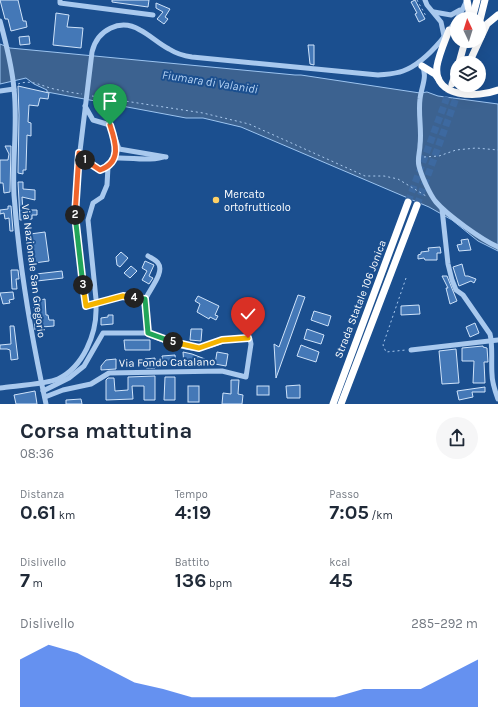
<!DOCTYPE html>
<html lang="it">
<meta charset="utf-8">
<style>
body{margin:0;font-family:Karla,sans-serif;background:#f6f6f7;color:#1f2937;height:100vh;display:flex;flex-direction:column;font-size:15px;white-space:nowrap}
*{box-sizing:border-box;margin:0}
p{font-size:13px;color:#747a83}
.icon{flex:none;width:22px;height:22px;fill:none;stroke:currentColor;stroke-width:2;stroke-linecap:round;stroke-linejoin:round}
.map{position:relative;height:404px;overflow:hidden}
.drawer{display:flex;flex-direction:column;background:#fff;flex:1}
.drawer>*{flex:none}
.needle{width:26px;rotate:356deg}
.tools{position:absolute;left:450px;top:12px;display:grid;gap:8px}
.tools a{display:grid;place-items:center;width:36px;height:36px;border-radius:50%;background:#fff;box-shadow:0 4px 16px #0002;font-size:20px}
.pin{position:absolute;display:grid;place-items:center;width:34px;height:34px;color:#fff;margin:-41px -17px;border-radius:50% 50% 50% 0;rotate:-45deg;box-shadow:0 0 4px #0007}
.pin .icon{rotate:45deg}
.km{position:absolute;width:20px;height:20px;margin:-10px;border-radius:50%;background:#222;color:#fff;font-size:11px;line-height:20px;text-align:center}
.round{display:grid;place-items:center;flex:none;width:42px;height:42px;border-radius:21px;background:#f6f6f7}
.head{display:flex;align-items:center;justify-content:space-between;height:68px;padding:0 20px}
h1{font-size:22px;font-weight:700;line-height:30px}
.metrics{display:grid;grid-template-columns:repeat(3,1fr);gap:6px;height:68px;padding:4px 20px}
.metrics div{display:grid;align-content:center}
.metrics b{font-size:20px;font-weight:700}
.metrics small{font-size:11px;font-weight:400}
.metrics p{font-size:11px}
.chart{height:112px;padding:8px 20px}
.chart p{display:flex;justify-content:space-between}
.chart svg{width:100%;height:72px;margin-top:4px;fill:#2563eb;opacity:.7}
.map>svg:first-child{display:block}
</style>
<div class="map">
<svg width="498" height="404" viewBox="0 0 498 404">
<rect width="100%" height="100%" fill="#1b4f8f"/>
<!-- water -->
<path fill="#3c6290" stroke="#9cc4f0" d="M0,44l10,4 285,27h6l119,18 7,-1 11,4 60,8v147l-20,-10 -26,-21 -23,-13 -188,-80 -38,-9h-17l-139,-26v-2l-13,-6 -8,-6 -26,6z"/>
<!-- building -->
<g fill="#4478b7" stroke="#cfe3fa">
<path d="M0,0h18l5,21h3l1,6 -16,4 -3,-12h-3z"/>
<path d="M112,0h37l-1,7 -36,-5z"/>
<path d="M415,0l10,19 -6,3 -4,-8 2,-1 -6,-11z"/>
<path d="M156,3l14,6 -5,8 3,2 -4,5 -7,-5 6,-7 -7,-4z"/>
<path d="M56,13l13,2 -2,12 16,1 -2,20 -28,-3z"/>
<path d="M29,36l1,8 -10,1 -1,-8z"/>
<path d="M308,45h6v20l-4,-1z"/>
<path d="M18,86l31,7 -1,6 -8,-1 -2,8 -9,-1 -1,17 3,1v13l-4,-1 -1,33v2h-3v4l-5,-1 1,-58z"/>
<path d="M5,146h6l-1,46 -6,1 -1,-10h-3v-23h8l1,-6z"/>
<path d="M18,182h5v7l12,1v10l-13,-3 1,13h14v5h-5v4l-12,1z"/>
<path d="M8,206h3l2,25h-3l-1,-13 -4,1 -1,-6 -4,1v-4l8,-1z"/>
<path d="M45,232l4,29 -15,2v-5h-2l-3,-19 2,-1 -1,-4z"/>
<path d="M468,239l3,11 -12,1 -2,-6 5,-1 -1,-4z"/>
<path d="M440,247l1,6h-4v7h-12l-1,-2 -6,1v-4l3,-1v-2l8,-1 -1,-3z"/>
<path d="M121,252l7,6 -8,9 -3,-2 -1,-8z"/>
<path d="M145,261l9,4 -5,11 4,2 -4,6 -7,-4 5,-9 -5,-3z"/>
<path d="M462,264l3,12h3l8,3 -2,4 -3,-2 -12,5 -6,-19z"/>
<path d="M131,266l6,5 -7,7 -6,-5z"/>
<path d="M11,270h7l1,9h-3l1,10h-5z"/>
<path d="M62,271l1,7 -26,3 -1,-7z"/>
<path d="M442,276h5l10,25 -7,3 -4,-16h2z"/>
<path d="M13,292l1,7 -5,1 1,3 -7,1 -3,-11z"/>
<path d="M298,295l7,2 -29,81 -2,-34 5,3z"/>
<path d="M40,296v4l5,-1 1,16h2l1,5h5v6l-12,1v2l-7,1 -2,-33z"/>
<path d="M198,296l21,10 -4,9 3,1 -2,4 -6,-3 -1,2 -12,-7 3,-8 -5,-3z"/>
<path d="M419,305l1,9 -19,1v-9z"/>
<path d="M314,311l17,5 -3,10 -17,-6z"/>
<path d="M108,315h5v9l-12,1v-7l7,-1z"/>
<path d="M475,323l4,10 -9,4 -4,-10z"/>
<path d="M10,326h4l4,33 -7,1 -1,-10 -3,-1h-7v-4l11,-1z"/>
<path d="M191,329h11l-1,12 -11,-1z"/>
<path d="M307,329l17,6 -3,9 -17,-5z"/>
<path d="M124,340h26v10h-25z"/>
<path d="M301,345l18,7 -3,10 -19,-6z"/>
<path d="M483,346v1l4,1 1,14h-4l1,21h-12l1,-22h-12v-13z"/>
<path d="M456,349l3,34 -17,1 -3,-33z"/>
<path d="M183,352l9,2 13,5v6l-21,1z"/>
<path d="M217,352l11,2 -2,12 -11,-2z"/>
<path d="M175,355l1,9 -13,1 -1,-9z"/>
<path d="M155,358v10h-9l-1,-9z"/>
<path d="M116,359v10l-15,1v-4l5,-6z"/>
<path d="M155,376v24h-11v-14h-12l1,13 -27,1v-20l2,-2h6l1,13 13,-1v-13z"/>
<path d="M165,377h10v23h-11z"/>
<path d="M231,380h8l-1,14 5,1 -1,9h-20l1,-11 8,1z"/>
<path d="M300,385v13h-13l-1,-12z"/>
<rect x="188" y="386" width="11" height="16"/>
<rect x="257" y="386" width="12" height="9"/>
<path d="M485,387v5h-13l1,5 -14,3 -2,-9z"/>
<path d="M35,391l2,13h-21l-2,-9z"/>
<path d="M81,399l1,5h-16v-4z"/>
</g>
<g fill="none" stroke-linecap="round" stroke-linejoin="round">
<!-- highway-tunnel -->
<g stroke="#3d69a0" stroke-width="7" stroke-dasharray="7 3.5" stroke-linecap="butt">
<path d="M408,202l44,-118"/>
<path d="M417,205l43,-118"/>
</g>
<!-- path -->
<g stroke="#a9c9ee" stroke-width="1" stroke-dasharray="2 3" stroke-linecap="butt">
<path d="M417,0l9,16"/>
<path d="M18,84c14,-5 23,2 36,5 10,2 19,4 28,5"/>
<path d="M92,96l111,17 46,11 116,52h19l14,3 28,17"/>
<path d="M424,157l15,-1 17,-6 20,-2 22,2"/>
<path d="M406,278l-23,67 3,7 20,-2"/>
</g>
<!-- minor -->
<g stroke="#a9c9ee" stroke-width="5">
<path d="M60,0v3l93,12"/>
<path d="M425,0l2,5 14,17 3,14"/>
<path d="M434,12l17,3 9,-5"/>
<path d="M0,21c6,22 12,45 14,68 4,35 -2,71 0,106 5,70 17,140 32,209"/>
<path d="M422,66c6,10 -1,22 -2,33 -2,15 2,31 0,46 0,7 -3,14 -1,21 2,9 11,29 17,36 11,13 46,38 62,45"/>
<path d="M0,91l14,-2"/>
<path d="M85,106l8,14 17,5 9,24 47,8"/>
<path d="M79,153l6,7 15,9 8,-2 7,-9c18,-1 30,4 48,-1"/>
<path d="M115,158v-16"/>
<path d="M442,209l6,55 4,16 4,10 7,5 27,39c3,11 1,28 2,40 0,9 3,17 6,25"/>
<path d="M96,299l-8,-79 5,-17 9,-6 5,-12 1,-18"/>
<path d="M145,299l-22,-3 -37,10 -11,-87 1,-35 16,-132c5,-22 28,-34 48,-22 10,5 19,14 29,19 8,5 15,7 23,8l186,18c9,-1 17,-1 25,-4 25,-9 54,-47 64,-71"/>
<path d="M411,350l87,-10"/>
<path d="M0,388c13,-2 47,-4 58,-9 25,-12 39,-45 38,-72"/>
<path d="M43,391l26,-13 15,-12 19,-33h45"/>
<path d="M45,397l18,-7 28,-6 18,-11 113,-2 24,6 5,-33 -1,-5 -2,-1c-19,-3 -32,8 -49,10 -10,2 -42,-9 -51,-15l-4,-30c2,-10 22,-30 14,-40 -2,-3 -7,-5 -10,-7"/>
</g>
<!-- highway -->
<g stroke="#fff" stroke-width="7">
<path d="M467,0l2,11 -1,8"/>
<path d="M472,19l5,-19"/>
<path d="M479,24l6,-24"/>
<path d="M449,30c-4,11 -10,24 -12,36 -4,32 41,32 61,24"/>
<path d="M459,63l6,-22"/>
<path d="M469,63l18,-39 11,-9"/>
<path d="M422,66l13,8 3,4"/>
<path d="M452,84l5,-15"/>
<path d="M460,86l1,-1"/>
<path d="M333,404l75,-202"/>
<path d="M341,404l76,-199"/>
</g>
</g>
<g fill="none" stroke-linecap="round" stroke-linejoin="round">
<!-- split-1 casing -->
<g stroke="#fff" stroke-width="8">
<path id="split-1" d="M85,160l15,10c22,-8 16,-27 10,-45"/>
</g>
<!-- split-2 casing -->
<g stroke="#fff" stroke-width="8">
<path id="split-2" d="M75,215l4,-62 6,7"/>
</g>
<!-- split-3 casing -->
<g stroke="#fff" stroke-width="8">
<path id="split-3" d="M75,215l8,70"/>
</g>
<!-- split-4 casing -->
<g stroke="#fff" stroke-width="8">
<path id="split-4" d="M83,285l3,21 37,-10 11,2"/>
</g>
<!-- split-5 casing -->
<g stroke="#fff" stroke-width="8">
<path id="split-5" d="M134,298l11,1 3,34 25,9"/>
</g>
<!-- split-6 casing -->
<g stroke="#fff" stroke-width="8">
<path id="split-6" d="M173,342l26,6 23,-8 26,-2"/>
</g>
<!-- split-1 -->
<use href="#split-1" stroke="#f0652b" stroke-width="5"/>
<!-- split-2 -->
<use href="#split-2" stroke="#f0652b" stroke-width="5"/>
<!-- split-3 -->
<use href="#split-3" stroke="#22a559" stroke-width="5"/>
<!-- split-4 -->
<use href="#split-4" stroke="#f5b400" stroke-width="5"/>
<!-- split-5 -->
<use href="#split-5" stroke="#22a559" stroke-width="5"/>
<!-- split-6 -->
<use href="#split-6" stroke="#f5b400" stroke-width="5"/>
</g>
<!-- markers -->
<circle fill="#ffd166" stroke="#1b4f8f" stroke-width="1.5" cx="216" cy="200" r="4"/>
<g text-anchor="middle" stroke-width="4" stroke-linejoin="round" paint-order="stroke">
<!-- poi labels -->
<g font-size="11" fill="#fff" stroke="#1b4f8f" text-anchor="start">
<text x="224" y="198">Mercato<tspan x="224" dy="13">ortofrutticolo</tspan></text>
</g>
<!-- street labels -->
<g font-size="11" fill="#fff" stroke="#1b4f8f">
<text transform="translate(34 271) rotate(83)" y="4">Via Nazionale San Gregorio</text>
<text transform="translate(360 299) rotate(-69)" y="4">Strada Statale 106 Jonica</text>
<text transform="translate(167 362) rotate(-1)" y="4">Via Fondo Catalano</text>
</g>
<!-- water labels -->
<g font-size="12" font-style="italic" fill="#b5d3f5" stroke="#1b4f8f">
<text transform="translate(210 82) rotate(9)" y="4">Fiumara di Valanidi</text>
</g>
</g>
</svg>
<div class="tools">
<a><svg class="needle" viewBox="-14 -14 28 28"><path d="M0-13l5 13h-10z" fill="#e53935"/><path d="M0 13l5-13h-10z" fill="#747a83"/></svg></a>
<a><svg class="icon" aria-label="layers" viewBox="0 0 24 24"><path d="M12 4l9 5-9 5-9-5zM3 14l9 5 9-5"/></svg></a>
</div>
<div class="pin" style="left:110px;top:125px;background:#1e9e55"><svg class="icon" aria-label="arrive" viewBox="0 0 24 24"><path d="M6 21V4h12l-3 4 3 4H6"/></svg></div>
<div class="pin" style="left:248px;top:338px;background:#d93025"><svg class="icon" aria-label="check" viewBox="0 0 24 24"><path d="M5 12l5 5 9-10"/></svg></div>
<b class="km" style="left:85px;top:160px">1</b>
<b class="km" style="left:75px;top:215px">2</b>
<b class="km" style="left:83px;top:285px">3</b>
<b class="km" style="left:134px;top:298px">4</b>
<b class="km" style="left:173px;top:342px">5</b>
</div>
<section class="drawer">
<div class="head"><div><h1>Corsa mattutina</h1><p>08:36</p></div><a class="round"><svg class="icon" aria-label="share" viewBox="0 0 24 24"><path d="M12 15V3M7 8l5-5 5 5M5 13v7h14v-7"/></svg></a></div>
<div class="metrics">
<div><p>Distanza</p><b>0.61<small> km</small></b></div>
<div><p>Tempo</p><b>4:19</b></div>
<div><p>Passo</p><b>7:05<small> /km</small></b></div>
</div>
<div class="metrics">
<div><p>Dislivello</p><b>7<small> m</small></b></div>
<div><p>Battito</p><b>136<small> bpm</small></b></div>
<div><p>kcal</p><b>45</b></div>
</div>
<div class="chart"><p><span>Dislivello</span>285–292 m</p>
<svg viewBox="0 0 160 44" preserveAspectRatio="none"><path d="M0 44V15L10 6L20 11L30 20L40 29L50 33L60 38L70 38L80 38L90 38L100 38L110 38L120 33L130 33L140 33L150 24L160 15V44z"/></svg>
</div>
</section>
